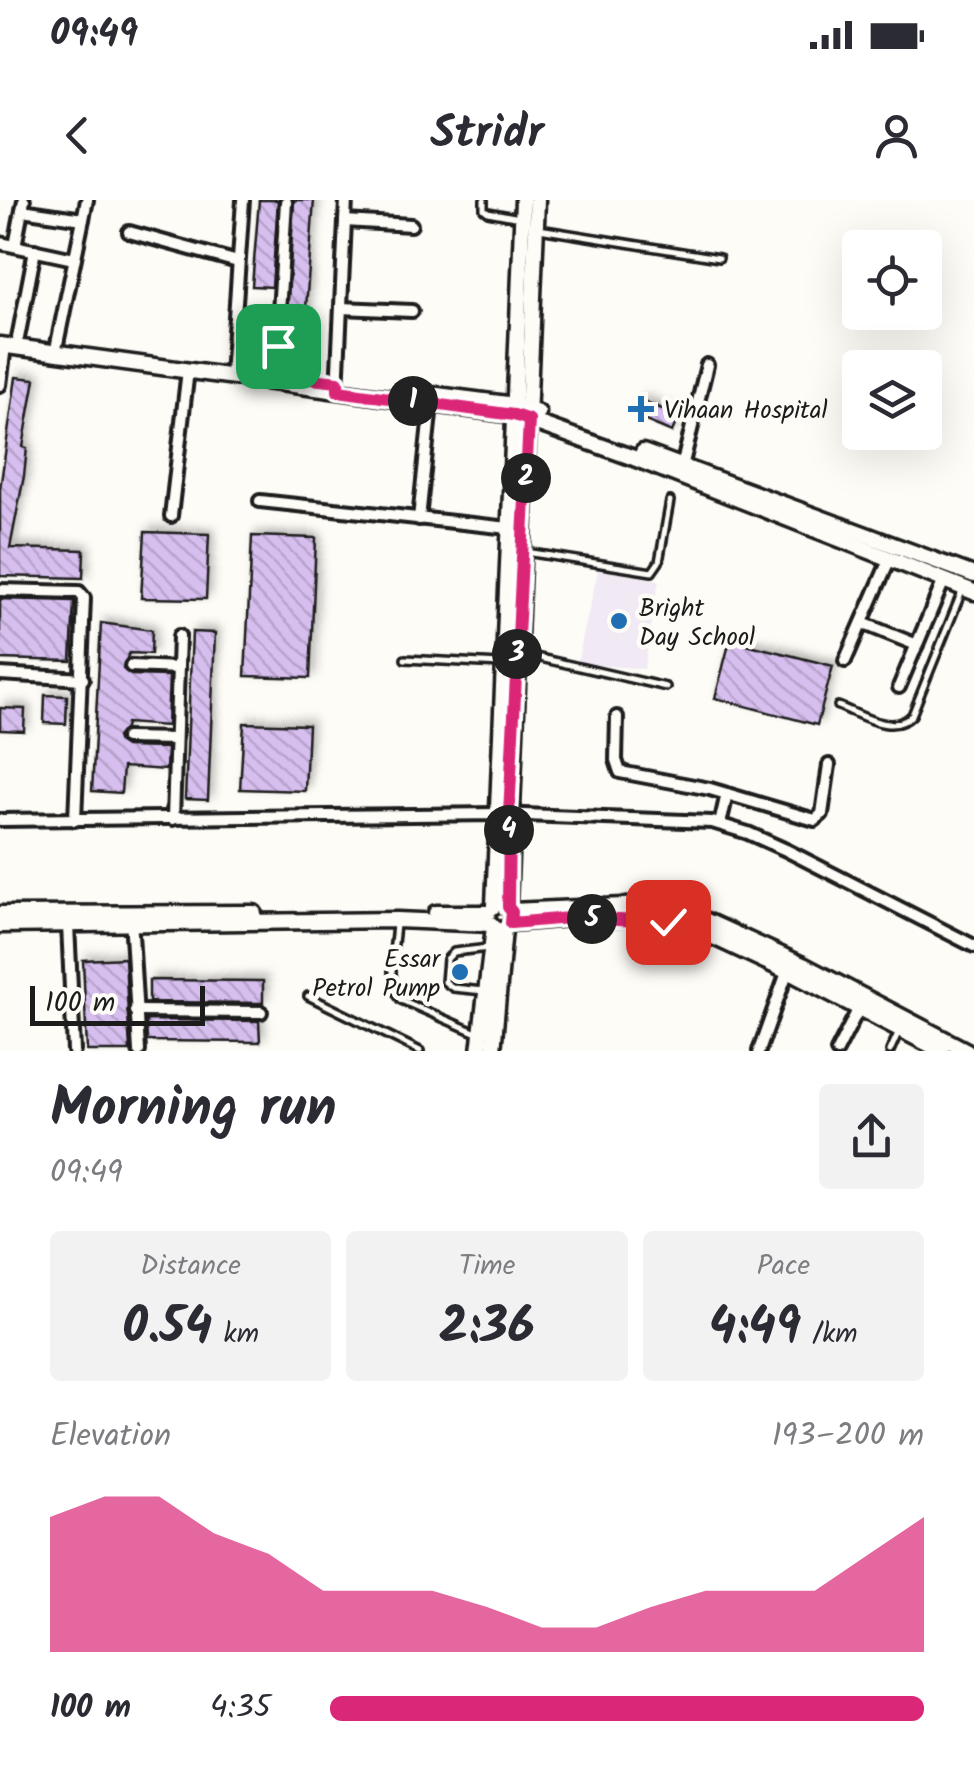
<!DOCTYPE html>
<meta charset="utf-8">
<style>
body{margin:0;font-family:Kalam,sans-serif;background:#f2f2f3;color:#2b2b33;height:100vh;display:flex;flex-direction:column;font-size:38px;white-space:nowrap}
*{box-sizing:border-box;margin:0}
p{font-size:32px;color:#7c7c81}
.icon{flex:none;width:55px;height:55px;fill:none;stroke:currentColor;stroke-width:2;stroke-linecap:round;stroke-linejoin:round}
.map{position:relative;height:851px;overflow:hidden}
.panel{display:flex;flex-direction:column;background:#fff;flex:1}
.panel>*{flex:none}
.fabs{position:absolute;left:842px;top:30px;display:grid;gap:20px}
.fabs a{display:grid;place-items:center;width:100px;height:100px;border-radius:10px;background:#fff;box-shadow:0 10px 40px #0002;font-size:50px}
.scale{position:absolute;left:30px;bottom:25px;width:175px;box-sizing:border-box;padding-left:10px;border:5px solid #1c1c1c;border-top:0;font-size:28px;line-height:35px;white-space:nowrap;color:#1c1c1c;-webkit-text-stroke:8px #fdfcf7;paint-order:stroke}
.pin{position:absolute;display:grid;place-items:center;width:85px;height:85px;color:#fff;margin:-42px;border-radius:20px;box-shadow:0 5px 15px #0006}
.km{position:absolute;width:50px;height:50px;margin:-25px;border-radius:50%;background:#222;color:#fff;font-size:28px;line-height:50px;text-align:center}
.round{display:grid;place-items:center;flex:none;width:105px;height:105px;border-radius:10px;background:#f2f2f3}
.overview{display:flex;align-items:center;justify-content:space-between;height:170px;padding:0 50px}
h1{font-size:55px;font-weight:700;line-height:75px}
.metrics{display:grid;grid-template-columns:repeat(3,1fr);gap:15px;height:170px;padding:10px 50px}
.metrics div{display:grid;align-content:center;border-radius:10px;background:#f2f2f3;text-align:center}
.metrics b{font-size:50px;font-weight:700}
.metrics small{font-size:28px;font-weight:400}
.metrics p{font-size:28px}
.chart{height:280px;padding:20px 50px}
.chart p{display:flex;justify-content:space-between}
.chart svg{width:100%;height:180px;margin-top:10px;fill:#db2777;opacity:.7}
ul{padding:0 50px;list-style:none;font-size:32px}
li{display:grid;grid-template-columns:160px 120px 1fr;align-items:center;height:75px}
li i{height:25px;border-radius:12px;background:#db2777}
.status{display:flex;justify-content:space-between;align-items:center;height:70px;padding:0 50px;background:#fff;direction:ltr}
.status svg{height:28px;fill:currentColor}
header{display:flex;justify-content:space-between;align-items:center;height:130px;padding:0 50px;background:#fff;font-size:45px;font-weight:700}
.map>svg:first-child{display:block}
</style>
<div class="status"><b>09:49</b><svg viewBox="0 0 49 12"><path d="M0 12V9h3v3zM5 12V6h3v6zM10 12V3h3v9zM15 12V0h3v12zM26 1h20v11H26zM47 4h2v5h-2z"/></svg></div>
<header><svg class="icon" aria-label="back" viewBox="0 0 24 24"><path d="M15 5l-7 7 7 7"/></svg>Stridr<svg class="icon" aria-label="person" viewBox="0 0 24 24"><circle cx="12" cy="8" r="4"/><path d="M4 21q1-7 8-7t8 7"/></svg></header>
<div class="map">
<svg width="974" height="851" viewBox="0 0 974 851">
<defs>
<pattern id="building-back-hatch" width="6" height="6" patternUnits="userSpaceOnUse" patternTransform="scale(2.5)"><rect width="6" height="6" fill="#d6beee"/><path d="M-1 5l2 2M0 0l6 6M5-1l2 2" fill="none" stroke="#b7a3cc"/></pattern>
<filter id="shadow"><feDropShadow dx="4.5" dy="-4.5" stdDeviation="5" flood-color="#0004"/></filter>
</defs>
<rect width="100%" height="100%" fill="#fdfcf7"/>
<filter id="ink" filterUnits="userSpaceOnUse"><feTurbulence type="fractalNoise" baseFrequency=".01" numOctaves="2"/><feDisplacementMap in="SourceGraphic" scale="20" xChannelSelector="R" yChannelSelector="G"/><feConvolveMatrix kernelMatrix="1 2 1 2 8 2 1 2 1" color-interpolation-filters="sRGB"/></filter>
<g filter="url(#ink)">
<!-- built -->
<path fill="#f1e9f4" d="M598,370l61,10 -15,89 -67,-6z"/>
<!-- building -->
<g fill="url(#building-back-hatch)" stroke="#1c1c1c" stroke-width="2.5" filter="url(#shadow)">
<path d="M259,0h19l-6,87 -20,-1z"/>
<path d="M294,0h20l-10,135 -18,-1z"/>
<path d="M16,177l19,2 -12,68 4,1 -3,28 -14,72 74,2 -1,28 -83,-2v-87z"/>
<path d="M641,200l38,16 -7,16 -38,-16z"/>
<path d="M145,332l64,2 -3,65 -65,-1z"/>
<path d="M252,336l64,2 -6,140 -65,-2z"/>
<path d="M0,399l74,2 -3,60 -71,-2z"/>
<path d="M101,423l51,7 -1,24 -22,-1 -6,16 8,6 38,1 -2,50 -41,-3 -1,6 -8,8 2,6 6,4 42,1 -1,22 -43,-3 -2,26 -29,-2z"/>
<path d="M192,432l23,1 -7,167 -23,-1z"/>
<path d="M730,440l103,26 -16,59 -102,-27z"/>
<path d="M45,495l22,1 -1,28 -22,-1z"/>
<path d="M0,508l25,1 -1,22 -24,-1z"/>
<path d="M244,523l64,2 -3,66 -65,-2z"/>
<path d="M125,758l5,93h-43l-4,-91z"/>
<path d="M149,780l114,1v22l-114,-1z"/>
<path d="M146,820l113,1 1,21 -113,-1z"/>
</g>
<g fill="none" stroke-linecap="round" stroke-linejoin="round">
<!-- lane casing -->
<g stroke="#1c1c1c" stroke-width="12">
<g id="lane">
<path d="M484,0v9l4,3 32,6"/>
<path d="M539,29l180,29"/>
<path d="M526,352l126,20 7,-10 11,-61"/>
<path d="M523,454l143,33"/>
<path d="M405,459l96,5"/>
<path d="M838,506c24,9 54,30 74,9l51,-126"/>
<path d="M396,723c-1,23 -11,59 5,77l78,34"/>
<path d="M484,791l-31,-3 -8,-6 2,-23 7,-7 35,-4"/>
<path d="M308,796l112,55"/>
<path d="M890,851l9,-20"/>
</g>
</g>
<!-- street casing -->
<g stroke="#1c1c1c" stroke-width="18">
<g id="street">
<path d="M22,10l61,9"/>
<path d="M345,21l66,4"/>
<path d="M129,32l109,30"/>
<path d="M0,43l74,16"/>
<path d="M15,46l9,-46"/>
<path d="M341,108l71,3"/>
<path d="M18,138l17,-88"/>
<path d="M57,144l30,-144"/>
<path d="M268,174l3,-22"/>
<path d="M275,175l11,-173"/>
<path d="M231,176l12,-176"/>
<path d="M0,185l5,-39"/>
<path d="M337,191l9,-191"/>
<path d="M681,271l26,-106"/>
<path d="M260,301l249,27"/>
<path d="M171,316l17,-146"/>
<path d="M419,319l12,-115"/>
<path d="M0,390l79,2 5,6 -9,222"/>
<path d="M862,423l55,22"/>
<path d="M845,461l45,-103"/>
<path d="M131,466l47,2"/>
<path d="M0,474l83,5"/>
<path d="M899,487l45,-107"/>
<path d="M617,517l-1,43 4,12 90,17 105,31 7,-6 7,-49"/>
<path d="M126,538l49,1"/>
<path d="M173,619l6,-183"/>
<path d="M0,620l497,-6 215,8 36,11 38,17 188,96"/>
<path d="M720,624l7,-30"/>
<path d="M131,717l8,134"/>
<path d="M68,725l6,126"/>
<path d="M135,811l126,1"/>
<path d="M759,851l30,-84"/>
<path d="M837,851l22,-43"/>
</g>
</g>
<!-- secondary casing -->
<g stroke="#1c1c1c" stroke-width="21">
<g id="secondary">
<path d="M0,145l514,70 120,43 340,134"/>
<path d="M437,195l78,10 23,8"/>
<path d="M643,252l331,123"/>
<path d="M494,706l29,-706"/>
<path d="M508,707l29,-707"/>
<path d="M511,711l135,-6 52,12 105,48 164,86"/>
<path d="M436,713h52"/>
<path d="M0,714l254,-1"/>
<path d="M511,723l58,-5 77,1 48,9 103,48 145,75"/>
<path d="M0,725l397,-5 94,4"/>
<path d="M479,851l15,-124"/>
<path d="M493,851l11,-122"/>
</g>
</g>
<!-- lane -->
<use href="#lane" stroke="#fdfcf7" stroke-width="5"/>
<!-- street -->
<use href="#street" stroke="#fdfcf7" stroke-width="10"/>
<!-- secondary -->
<use href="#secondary" stroke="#fdfcf7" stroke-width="14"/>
</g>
</g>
<g fill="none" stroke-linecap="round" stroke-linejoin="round" filter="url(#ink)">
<!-- route casing -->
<g stroke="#fff" stroke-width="20">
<path id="route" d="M278,146l-3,29 63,7v9l176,24 15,5 -20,394 -1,93 4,5 -1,11 58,-5 99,4"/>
</g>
<!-- route -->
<use href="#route" stroke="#db2777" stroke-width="12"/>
</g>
<!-- markers -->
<g fill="#1f6fb2" stroke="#fdfcf7" stroke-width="4">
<path d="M636 194h10v10h10v10h-10v10h-10v-10h-10v-10h10z"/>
<circle cx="619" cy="421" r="10"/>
<circle cx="460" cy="772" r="10"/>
</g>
<g text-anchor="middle" stroke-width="9" stroke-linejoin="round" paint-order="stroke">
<!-- poi labels -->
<g font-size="25" fill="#1c1c1c" stroke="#fdfcf7" text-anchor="start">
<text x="664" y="218">Vihaan Hospital</text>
<text x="639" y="416">Bright<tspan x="639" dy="29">Day School</tspan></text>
<text x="440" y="767" text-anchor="end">Essar<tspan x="440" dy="29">Petrol Pump</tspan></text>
</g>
</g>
</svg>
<div class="fabs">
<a><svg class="icon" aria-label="locate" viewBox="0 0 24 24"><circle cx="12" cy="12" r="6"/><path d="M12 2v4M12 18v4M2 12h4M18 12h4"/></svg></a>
<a><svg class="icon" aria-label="layers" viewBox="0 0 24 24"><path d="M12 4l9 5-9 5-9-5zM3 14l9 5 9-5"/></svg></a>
</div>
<div class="scale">100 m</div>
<div class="pin" style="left:278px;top:146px;background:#1e9e55"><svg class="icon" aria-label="arrive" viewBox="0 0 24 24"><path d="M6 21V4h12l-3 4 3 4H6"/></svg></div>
<div class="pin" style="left:668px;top:722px;background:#d93025"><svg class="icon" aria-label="check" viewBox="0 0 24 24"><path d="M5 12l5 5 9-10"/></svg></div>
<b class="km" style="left:413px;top:201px">1</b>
<b class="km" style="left:526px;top:278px">2</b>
<b class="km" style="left:517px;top:454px">3</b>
<b class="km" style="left:509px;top:630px">4</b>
<b class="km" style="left:592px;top:719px">5</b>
</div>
<section class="panel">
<div class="overview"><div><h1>Morning run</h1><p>09:49</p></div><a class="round"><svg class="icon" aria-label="share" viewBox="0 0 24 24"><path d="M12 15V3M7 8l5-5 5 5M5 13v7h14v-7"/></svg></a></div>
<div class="metrics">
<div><p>Distance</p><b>0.54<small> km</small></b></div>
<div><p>Time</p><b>2:36</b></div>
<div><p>Pace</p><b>4:49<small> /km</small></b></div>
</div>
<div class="chart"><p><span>Elevation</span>193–200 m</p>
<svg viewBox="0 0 160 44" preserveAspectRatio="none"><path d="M0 44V11L10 6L20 6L30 15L40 20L50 29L60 29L70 29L80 33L90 38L100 38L110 33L120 29L130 29L140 29L150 20L160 11V44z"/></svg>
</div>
<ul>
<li><b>100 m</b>4:35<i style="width:100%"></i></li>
</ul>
</section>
